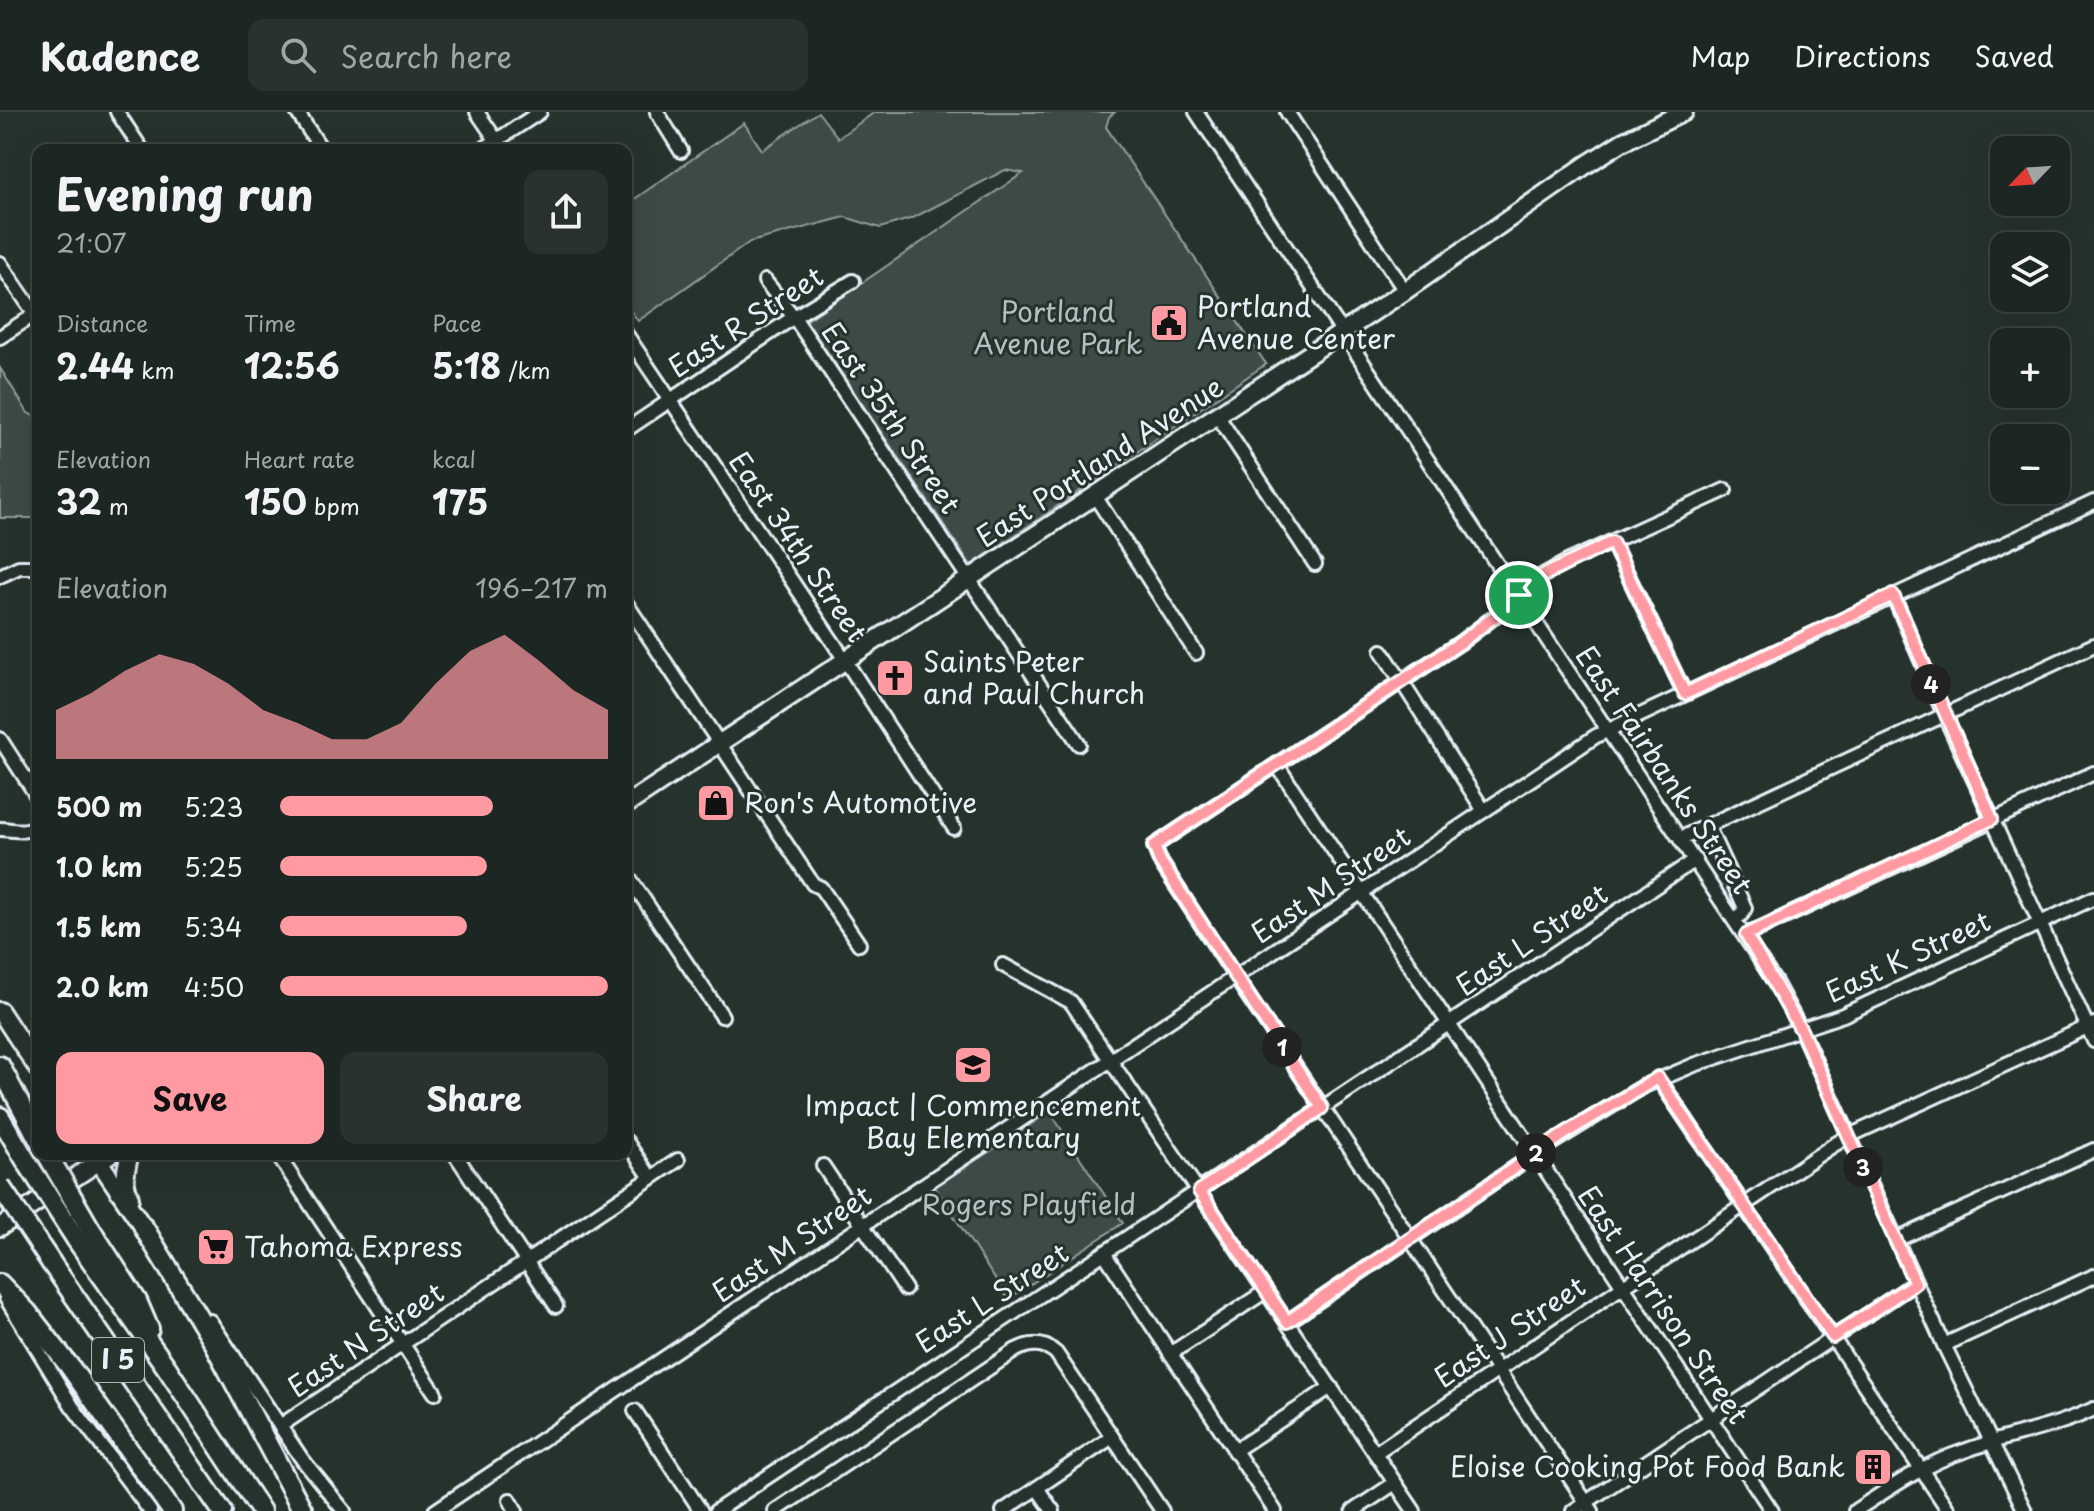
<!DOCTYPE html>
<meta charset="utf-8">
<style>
body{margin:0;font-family:"Playpen Sans",sans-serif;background:#29322f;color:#f1f3f6;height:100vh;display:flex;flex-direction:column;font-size:30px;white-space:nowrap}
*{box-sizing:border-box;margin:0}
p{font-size:26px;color:#a0a5a5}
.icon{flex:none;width:44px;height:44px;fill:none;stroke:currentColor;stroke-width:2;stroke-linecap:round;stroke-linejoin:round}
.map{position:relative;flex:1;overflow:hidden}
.details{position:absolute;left:32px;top:32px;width:600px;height:1016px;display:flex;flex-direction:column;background:#1c2622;border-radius:16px;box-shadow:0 8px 32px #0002,0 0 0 2px #3a4340}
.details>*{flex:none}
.needle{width:52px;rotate:245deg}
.tools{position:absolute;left:1990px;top:24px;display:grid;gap:16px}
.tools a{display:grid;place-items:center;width:80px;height:80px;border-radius:16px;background:#1c2622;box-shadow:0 8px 32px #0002,0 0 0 2px #3a4340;font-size:40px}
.pin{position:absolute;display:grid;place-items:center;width:68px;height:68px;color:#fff;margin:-34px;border:4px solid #fff;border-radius:50%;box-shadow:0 2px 8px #0007}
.km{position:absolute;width:40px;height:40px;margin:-20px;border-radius:50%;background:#222;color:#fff;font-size:22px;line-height:40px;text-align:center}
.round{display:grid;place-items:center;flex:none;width:84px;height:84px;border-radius:16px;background:#29322f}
.headline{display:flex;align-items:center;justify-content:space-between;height:136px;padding:0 24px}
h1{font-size:44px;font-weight:700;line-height:60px}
.stats{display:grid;grid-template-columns:repeat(3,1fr);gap:12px;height:136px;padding:8px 24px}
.stats div{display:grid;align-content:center}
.stats b{font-size:34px;font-weight:700}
.stats small{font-size:22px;font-weight:400}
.stats p{font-size:22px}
.chart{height:224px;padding:16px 24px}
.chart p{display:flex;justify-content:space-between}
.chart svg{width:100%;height:144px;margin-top:8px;fill:#ff9aa2;opacity:.7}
.primary-button{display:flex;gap:16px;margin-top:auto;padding:16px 24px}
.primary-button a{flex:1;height:92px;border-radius:16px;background:#ff9aa2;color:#111;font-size:32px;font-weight:700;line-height:92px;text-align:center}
.primary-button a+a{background:#29322f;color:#f1f3f6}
ul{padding:0 24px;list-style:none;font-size:26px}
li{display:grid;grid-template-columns:128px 96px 1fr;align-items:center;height:60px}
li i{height:20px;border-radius:10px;background:#ff9aa2}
header{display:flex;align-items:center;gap:48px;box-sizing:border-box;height:112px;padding:0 40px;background:#1c2622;border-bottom:2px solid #3a4340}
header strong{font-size:38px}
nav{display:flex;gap:44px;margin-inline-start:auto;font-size:28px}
.search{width:560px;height:72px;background:#29322f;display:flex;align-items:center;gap:20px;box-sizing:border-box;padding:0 28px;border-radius:16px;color:#a0a5a5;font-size:30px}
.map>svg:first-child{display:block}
</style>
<header>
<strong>Kadence</strong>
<div class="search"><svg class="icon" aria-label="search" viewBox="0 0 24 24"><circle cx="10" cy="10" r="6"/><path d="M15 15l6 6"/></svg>Search here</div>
<nav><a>Map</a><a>Directions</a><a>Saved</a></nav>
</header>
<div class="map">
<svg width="2094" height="1399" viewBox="0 0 2094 1399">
<rect width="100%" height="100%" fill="#26332d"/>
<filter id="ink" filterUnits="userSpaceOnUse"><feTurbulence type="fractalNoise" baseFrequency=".0125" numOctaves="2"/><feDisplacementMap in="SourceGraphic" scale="16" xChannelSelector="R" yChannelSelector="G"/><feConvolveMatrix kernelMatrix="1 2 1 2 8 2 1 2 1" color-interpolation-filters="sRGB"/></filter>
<g filter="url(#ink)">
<!-- green -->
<g fill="#3e4b47" stroke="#939ea0" stroke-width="2">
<path d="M818,0l20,26 37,-26h240l-6,5 -3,10 160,237 -295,201 -165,-244 217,-148 -18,-3 -92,48 -33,10 -35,-11 -95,25 -112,79 -12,-17v-99l118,-82 18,27z"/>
<path d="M0,256l28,45 10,5v100h-38z"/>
<path d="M1050,1000l73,111 -115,76 -73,-112z"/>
</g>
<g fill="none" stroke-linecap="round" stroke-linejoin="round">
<!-- minor casing -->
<g stroke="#e8f1f8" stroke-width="18">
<g id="minor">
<path d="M117,0l25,38"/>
<path d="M297,0l25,38"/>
<path d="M477,0l26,38"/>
<path d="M657,0l24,39"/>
<path d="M1196,0l579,870 26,48 143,315 81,166"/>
<path d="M1287,0l118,179"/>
<path d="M482,38l58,-38"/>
<path d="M0,151l35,51 -35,23"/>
<path d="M765,169l29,36 285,427"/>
<path d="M626,222l219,326 109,168"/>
<path d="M1217,303l98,149"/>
<path d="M626,318l168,-113 59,-36"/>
<path d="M1095,384l101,157"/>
<path d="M1612,430l73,152"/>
<path d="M0,464l19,-9h19"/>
<path d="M1893,483l51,119 150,327"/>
<path d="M626,491l187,281 8,4 38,56"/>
<path d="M1382,539l102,160"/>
<path d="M0,627l38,59"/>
<path d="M1277,653l495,746"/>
<path d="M1707,713l38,83 -3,6 -7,5"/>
<path d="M0,717c14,0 27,6 38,-5"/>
<path d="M1681,726l413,-193"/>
<path d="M626,761l96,143"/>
<path d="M1746,823l348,-162"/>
<path d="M1003,853l68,37 343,509"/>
<path d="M1658,966l291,433"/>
<path d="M626,1029l25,37"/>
<path d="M277,1042l158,239"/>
<path d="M455,1042l101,152"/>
<path d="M823,1054l82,123"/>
<path d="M1896,1128l198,-90"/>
<path d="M1104,1141l171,258"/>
<path d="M6,1186l66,108 78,105"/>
<path d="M210,1209l92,138 42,52"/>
<path d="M1287,1210l266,-180 91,-56 50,-21 149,-50 251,-117"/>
<path d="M1944,1233l150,-69"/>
<path d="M1170,1242l96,-63"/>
<path d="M635,1299l66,100"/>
<path d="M280,1314l398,-266"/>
<path d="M1234,1339l97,-64"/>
<path d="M1375,1341l457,-307 17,-10 245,-112"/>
<path d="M1037,1376l16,23"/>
<path d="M510,1388l6,11"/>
<path d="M435,1399l1161,-775 498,-234"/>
<path d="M716,1399l979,-651"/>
<path d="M775,1399l241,-161c14,-7 27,-8 40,3l106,158"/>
<path d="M1003,1399l109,-74"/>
<path d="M1353,1399l42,-28"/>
<path d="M1573,1399l342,-228"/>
<path d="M1592,1399l-356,-533 -76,-117 -6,-15 307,-204 50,-38 27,-26 29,-16 158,-72"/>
<path d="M1855,1399c35,-23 69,-47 109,-60 43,-16 88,-22 130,-42"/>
</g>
</g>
<!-- major casing -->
<g stroke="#e8f1f8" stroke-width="22">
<g id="major">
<path d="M626,693l779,-514 181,-126 36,-23 62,-30"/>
<path d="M0,899l38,58"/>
<path d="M94,1042l50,74"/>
<path d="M130,1042c-5,17 -7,27 0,44"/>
<path d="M0,1115l110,-73"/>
</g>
</g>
<!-- highway casing -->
<g stroke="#e8f1f8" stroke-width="24">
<g id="highway">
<path d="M0,954l38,72"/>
<path d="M0,1005l26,44"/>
<path d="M144,1116l68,112 91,171"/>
<path d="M91,1118l46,71 12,28"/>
<path d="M76,1127l91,129 94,143"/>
<path d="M52,1152l170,247"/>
<path d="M0,1172l27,28 43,55 102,144"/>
</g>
</g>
<!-- minor -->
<use href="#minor" stroke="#26332d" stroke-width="12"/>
<!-- major -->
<use href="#major" stroke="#26332d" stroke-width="16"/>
<!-- highway -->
<use href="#highway" stroke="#26332d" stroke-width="18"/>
<!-- highway-bridge casing -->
<g stroke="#e8f1f8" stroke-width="24" stroke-linecap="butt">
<g id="highway-bridge">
<path d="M47,1042l44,76"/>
<path d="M26,1049l50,78"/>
<path d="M0,1074l52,78"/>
</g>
</g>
<!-- highway-bridge -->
<use href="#highway-bridge" stroke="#26332d" stroke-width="18"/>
</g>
</g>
<g fill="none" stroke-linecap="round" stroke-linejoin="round" filter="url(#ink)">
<!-- route casing -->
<g stroke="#fff" stroke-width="16">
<path id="route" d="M1612,430l73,152 208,-99 99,224 -246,116 55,95 114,253 -82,54 -175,-259 -86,51 -285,193 -88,-131 123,-83 -162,-247 -6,-15 307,-204 50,-38 27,-26z"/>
</g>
<!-- route -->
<use href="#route" stroke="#ff9aa2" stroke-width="10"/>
</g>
<!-- icons -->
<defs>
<g id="civic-square" transform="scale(2)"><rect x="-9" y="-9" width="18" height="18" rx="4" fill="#ff9aa2" stroke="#26332d"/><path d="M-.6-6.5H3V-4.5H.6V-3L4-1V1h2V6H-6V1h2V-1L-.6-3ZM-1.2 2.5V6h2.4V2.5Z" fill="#111"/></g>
<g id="church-square" transform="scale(2)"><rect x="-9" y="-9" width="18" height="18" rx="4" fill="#ff9aa2" stroke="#26332d"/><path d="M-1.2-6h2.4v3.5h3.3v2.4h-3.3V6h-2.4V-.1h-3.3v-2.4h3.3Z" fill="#111"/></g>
<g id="shop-square" transform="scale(2)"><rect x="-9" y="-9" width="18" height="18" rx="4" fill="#ff9aa2" stroke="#26332d"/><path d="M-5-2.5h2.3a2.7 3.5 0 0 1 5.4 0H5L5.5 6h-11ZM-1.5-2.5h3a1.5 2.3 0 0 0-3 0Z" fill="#111"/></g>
<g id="school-square" transform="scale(2)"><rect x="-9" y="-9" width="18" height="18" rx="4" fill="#ff9aa2" stroke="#26332d"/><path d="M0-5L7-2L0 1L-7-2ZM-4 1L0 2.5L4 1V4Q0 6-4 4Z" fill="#111"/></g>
<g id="supermarket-square" transform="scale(2)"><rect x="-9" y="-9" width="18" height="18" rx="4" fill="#ff9aa2" stroke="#26332d"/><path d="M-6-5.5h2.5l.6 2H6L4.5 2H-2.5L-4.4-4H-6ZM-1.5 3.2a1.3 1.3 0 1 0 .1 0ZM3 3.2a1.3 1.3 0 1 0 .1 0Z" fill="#111"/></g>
<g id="building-square" transform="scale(2)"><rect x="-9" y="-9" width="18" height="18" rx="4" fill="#ff9aa2" stroke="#26332d"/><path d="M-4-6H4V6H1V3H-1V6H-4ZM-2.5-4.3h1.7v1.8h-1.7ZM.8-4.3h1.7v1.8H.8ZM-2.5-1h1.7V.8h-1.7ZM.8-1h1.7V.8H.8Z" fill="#111"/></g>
</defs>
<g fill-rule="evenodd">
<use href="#civic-square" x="1169" y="211"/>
<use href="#church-square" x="895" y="566"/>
<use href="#shop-square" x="716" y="691"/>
<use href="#school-square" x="973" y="953"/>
<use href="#supermarket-square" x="216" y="1135"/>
<use href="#building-square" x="1873" y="1355"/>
</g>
<g text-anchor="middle" stroke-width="6" stroke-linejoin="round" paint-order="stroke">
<!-- shield labels -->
<rect fill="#26332d" stroke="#aeb8bb" stroke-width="2" x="92" y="1226" width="52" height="44" rx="6"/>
<g font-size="26" font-weight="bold" fill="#e8f1f8">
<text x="118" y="1257">I 5</text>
</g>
<!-- poi labels -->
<g font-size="28" fill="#e8f1f8" stroke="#26332d" text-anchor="start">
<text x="1197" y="205">Portland<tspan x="1197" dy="32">Avenue Center</tspan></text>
<text x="923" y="560">Saints Peter<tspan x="923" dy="32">and Paul Church</tspan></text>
<text x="744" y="701">Ron's Automotive</text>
<text x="973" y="1004" text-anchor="middle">Impact | Commencement<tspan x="973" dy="32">Bay Elementary</tspan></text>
<text x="244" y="1145">Tahoma Express</text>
<text x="1845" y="1365" text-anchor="end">Eloise Cooking Pot Food Bank</text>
</g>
<!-- park labels -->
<g font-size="28" fill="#b5bfc3" stroke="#26332d">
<text x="1058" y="210">Portland<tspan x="1058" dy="32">Avenue Park</tspan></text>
<text x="1029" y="1103">Rogers Playfield</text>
</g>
<!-- street labels -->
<g font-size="28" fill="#e8f1f8" stroke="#26332d">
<text transform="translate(746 210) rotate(-33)" y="10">East R Street</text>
<text transform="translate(891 306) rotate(56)" y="10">East 35th Street</text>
<text transform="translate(1100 350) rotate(-33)" y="10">East Portland Avenue</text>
<text transform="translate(798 435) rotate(56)" y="10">East 34th Street</text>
<text transform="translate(1664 658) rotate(56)" y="10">East Fairbanks Street</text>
<text transform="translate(1331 773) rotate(-34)" y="10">East M Street</text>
<text transform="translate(1532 828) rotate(-34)" y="10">East L Street</text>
<text transform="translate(1908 845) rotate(-25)" y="10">East K Street</text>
<text transform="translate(792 1132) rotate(-34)" y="10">East M Street</text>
<text transform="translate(992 1186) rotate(-33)" y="10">East L Street</text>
<text transform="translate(1663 1193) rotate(56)" y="10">East Harrison Street</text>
<text transform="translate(1510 1220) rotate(-34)" y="10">East J Street</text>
<text transform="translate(366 1228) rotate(-34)" y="10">East N Street</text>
</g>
</g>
</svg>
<div class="tools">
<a><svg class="needle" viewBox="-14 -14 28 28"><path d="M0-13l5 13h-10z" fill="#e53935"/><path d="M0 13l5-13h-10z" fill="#a0a5a5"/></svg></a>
<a><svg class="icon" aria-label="layers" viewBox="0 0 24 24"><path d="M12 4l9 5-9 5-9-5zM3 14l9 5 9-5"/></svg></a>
<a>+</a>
<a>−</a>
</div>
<div class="pin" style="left:1519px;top:483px;background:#1e9e55"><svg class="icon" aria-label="arrive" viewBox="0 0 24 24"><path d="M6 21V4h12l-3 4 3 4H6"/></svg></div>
<b class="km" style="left:1282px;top:935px">1</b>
<b class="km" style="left:1536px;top:1041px">2</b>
<b class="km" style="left:1863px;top:1055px">3</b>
<b class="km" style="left:1931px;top:572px">4</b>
<section class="details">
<div class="headline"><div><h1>Evening run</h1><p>21:07</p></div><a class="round"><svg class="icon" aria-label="share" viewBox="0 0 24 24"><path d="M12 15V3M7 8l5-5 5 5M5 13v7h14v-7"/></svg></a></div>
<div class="stats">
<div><p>Distance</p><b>2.44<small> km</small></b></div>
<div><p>Time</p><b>12:56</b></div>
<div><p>Pace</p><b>5:18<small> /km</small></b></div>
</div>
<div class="stats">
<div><p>Elevation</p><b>32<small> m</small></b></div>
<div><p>Heart rate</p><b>150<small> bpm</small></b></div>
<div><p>kcal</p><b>175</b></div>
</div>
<div class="chart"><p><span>Elevation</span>196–217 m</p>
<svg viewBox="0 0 160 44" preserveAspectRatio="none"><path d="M0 44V29L10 24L20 17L30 12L40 15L50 21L60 29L70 33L80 38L90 38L100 33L110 21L120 11L130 6L140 14L150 23L160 29V44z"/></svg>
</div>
<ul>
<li><b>500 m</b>5:23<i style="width:65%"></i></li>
<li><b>1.0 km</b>5:25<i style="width:63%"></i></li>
<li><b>1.5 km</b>5:34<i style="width:57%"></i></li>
<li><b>2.0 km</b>4:50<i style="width:100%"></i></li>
</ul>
<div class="primary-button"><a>Save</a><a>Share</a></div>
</section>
</div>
